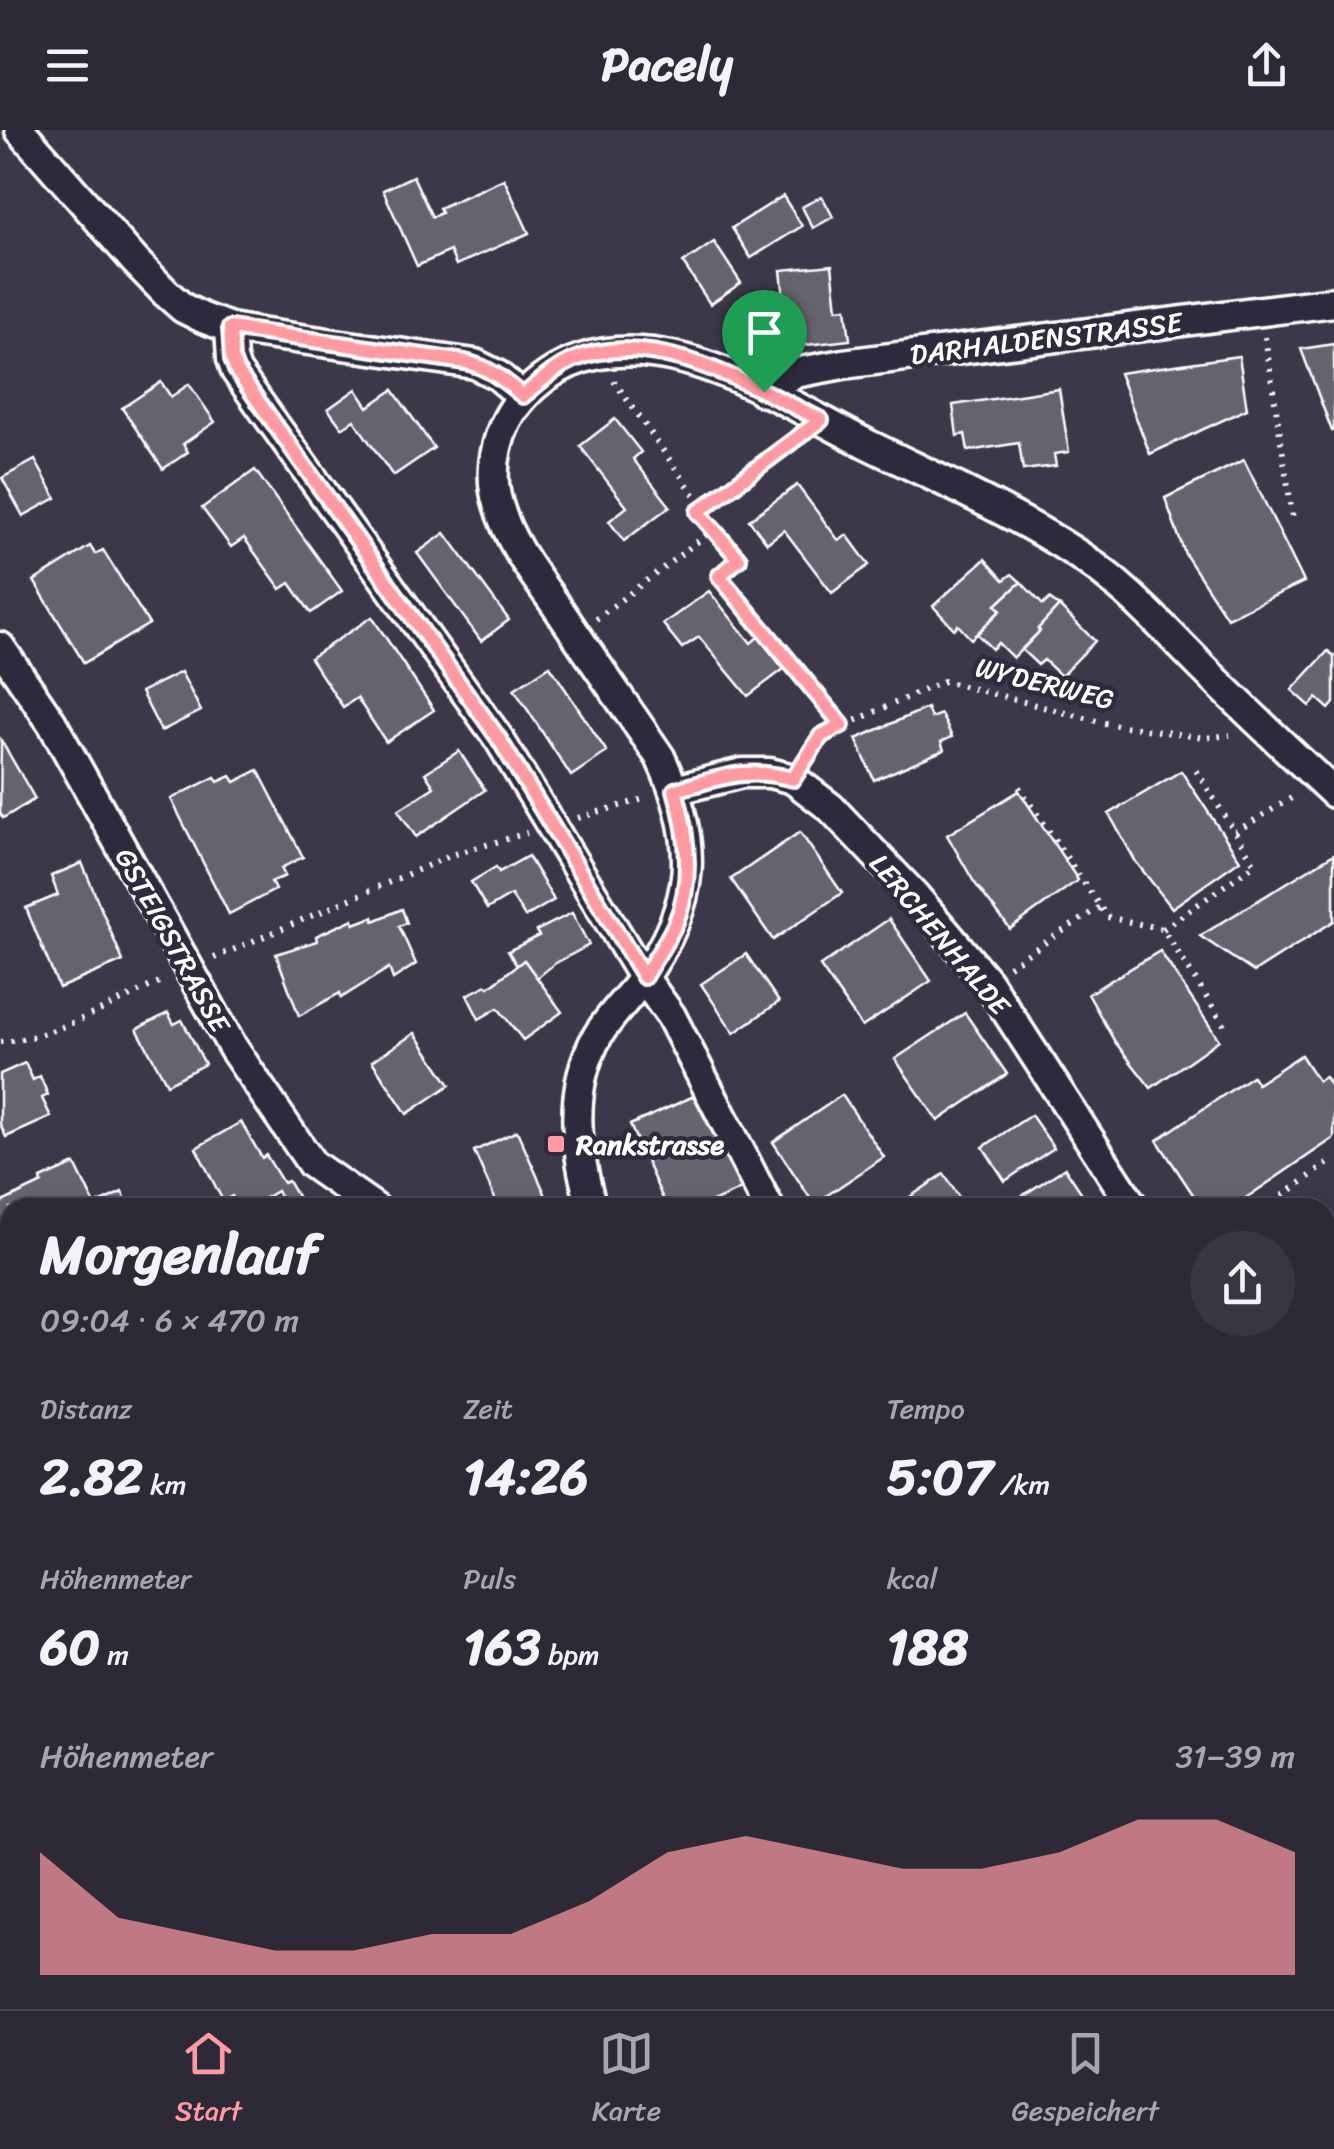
<!DOCTYPE html>
<html lang="de">
<meta charset="utf-8">
<style>
body{margin:0;font-family:Sriracha,sans-serif;background:#393542;color:#f1f3f6;height:100vh;display:flex;flex-direction:column;font-size:38px;white-space:nowrap}
*{box-sizing:border-box;margin:0}
p{font-size:32px;color:#a7a6ad}
.icon{flex:none;width:55px;height:55px;fill:none;stroke:currentColor;stroke-width:2;stroke-linecap:round;stroke-linejoin:round}
.map{position:relative;flex:1;overflow:hidden}
.sheet{position:absolute;left:0px;top:1068px;width:1335px;height:812px;display:flex;flex-direction:column;background:#2d2937;border-radius:30px 30px 0 0;box-shadow:0 5px 15px #0003,0 0 0 2px #484552}
.sheet>*{flex:none}
.pin{position:absolute;display:grid;place-items:center;width:85px;height:85px;color:#fff;margin:-102px -42px;border-radius:50% 50% 50% 0;rotate:-45deg;box-shadow:0 0 10px #0007}
.pin .icon{rotate:45deg}
.round{display:grid;place-items:center;flex:none;width:105px;height:105px;border-radius:52px;background:#393542}
.summary{display:flex;align-items:center;justify-content:space-between;height:170px;padding:0 40px}
h1{font-size:55px;font-weight:700;line-height:75px}
.metrics{display:grid;grid-template-columns:repeat(3,1fr);gap:15px;height:170px;padding:10px 40px}
.metrics div{display:grid;align-content:center}
.metrics b{font-size:50px;font-weight:700}
.metrics small{font-size:28px;font-weight:400}
.metrics p{font-size:28px}
.chart{height:280px;padding:20px 40px}
.chart p{display:flex;justify-content:space-between}
.chart svg{width:100%;height:180px;margin-top:10px;fill:#ff9aa2;opacity:.7}
header{display:flex;justify-content:space-between;align-items:center;height:130px;padding:0 40px;background:#2d2937;font-size:45px;font-weight:700}
.dock{display:flex;justify-content:space-around;align-items:center;height:140px;border-top:2px solid #484552;background:#2d2937;font-size:28px;color:#a7a6ad}
.dock a{display:grid;justify-items:center;gap:5px}
.dock .active{color:#ff9aa2}
.map>svg:first-child{display:block}
</style>
<header><svg class="icon" aria-label="menu" viewBox="0 0 24 24"><path d="M4 6h16M4 12h16M4 18h16"/></svg>Pacely<svg class="icon" aria-label="share" viewBox="0 0 24 24"><path d="M12 15V3M7 8l5-5 5 5M5 13v7h14v-7"/></svg></header>
<div class="map">
<svg width="1334" height="1879" viewBox="0 0 1334 1879">
<rect width="100%" height="100%" fill="#3c3749"/>
<filter id="ink" filterUnits="userSpaceOnUse"><feTurbulence type="fractalNoise" baseFrequency=".01" numOctaves="2"/><feDisplacementMap in="SourceGraphic" scale="20" xChannelSelector="R" yChannelSelector="G"/><feConvolveMatrix kernelMatrix="1 2 1 2 8 2 1 2 1" color-interpolation-filters="sRGB"/></filter>
<g filter="url(#ink)">
<!-- building -->
<g fill="#666270" stroke="#fff" stroke-width="2.5">
<path d="M413,46l19,41 9,-4 -2,-5 65,-29 25,54 -73,32 -6,-14 -33,15 -34,-76z"/>
<path d="M783,66l19,30 -51,32 -19,-30z"/>
<path d="M822,66l11,21 -20,11 -11,-21z"/>
<path d="M714,112l27,41 -31,21 -27,-41z"/>
<path d="M832,135l5,44 9,-1 4,32 -61,7 -8,-77z"/>
<path d="M1334,214v86l-2,1 -31,-82z"/>
<path d="M1239,226l8,53 -97,45 -31,-81z"/>
<path d="M161,252l10,15 18,-13 26,38 -32,22 5,8 -25,17 -41,-61z"/>
<path d="M356,259l12,18 25,-17 41,58 -41,28 -39,-56 -12,8 -14,-19z"/>
<path d="M1059,259l10,63 -15,2 2,12 -33,4 -4,-27 -51,8 -3,-17 -8,2 -4,-31z"/>
<path d="M615,289l26,33 -8,7 37,47 -46,35 -15,-20 18,-14 -47,-61z"/>
<path d="M35,330l21,38 -33,18 -21,-38z"/>
<path d="M1244,330l60,122 -77,36 -42,-64 -20,-56z"/>
<path d="M255,340l87,121 -31,22 -21,-30 -9,6 -37,-51 -13,9 -29,-39z"/>
<path d="M797,355l42,56 8,-6 22,30 -37,28 -48,-63 -17,13 -18,-23z"/>
<path d="M445,403l64,87 -28,21 -64,-88z"/>
<path d="M90,416l5,8 8,-4 46,74 -65,39 -50,-82z"/>
<path d="M985,429l19,21 8,-6 9,8 -25,23 5,5 -30,29 -13,-14 -4,4 -21,-23z"/>
<path d="M1021,452l22,23 6,-6 10,7 -21,23 2,2 -27,27 -15,-15 -6,6 -15,-15 24,-24 -5,-5z"/>
<path d="M709,461l42,52 8,-7 25,33 -36,27 -49,-59 -17,11 -19,-24z"/>
<path d="M1059,476l36,35 -34,35 -17,-16 -6,5 -16,-15 18,-19 -2,-2z"/>
<path d="M372,487l62,93 -48,32 -29,-44 -14,9 -33,-49z"/>
<path d="M1328,521l6,5v47l-5,6 -12,-11 -7,8 -18,-16z"/>
<path d="M550,536l57,86 -36,24 -57,-87z"/>
<path d="M181,542l20,39 -40,20 -20,-39z"/>
<path d="M927,578l4,10 10,-4 11,23 -11,5 3,8 -70,30 -18,-41z"/>
<path d="M1,610l34,59 -32,19 -3,-5z"/>
<path d="M459,621l26,39 -69,47 -18,-27 36,-23 -9,-14z"/>
<path d="M258,640l45,87 -22,11 4,8 -14,6 4,8 -46,24 -58,-115 44,-22 3,5 13,-6 4,6z"/>
<path d="M1181,641l59,89 -68,48 -36,-46 -27,-48z"/>
<path d="M1019,661l59,89 -68,49 -36,-47 -27,-47z"/>
<path d="M800,702l42,61 -69,47 -42,-61z"/>
<path d="M1334,724v67l-80,51 -54,-36z"/>
<path d="M528,726l26,44 -29,17 -14,-22 -24,14 -16,-27 25,-15 3,5z"/>
<path d="M82,733l41,98 -64,27 -33,-80 32,-13 -7,-19z"/>
<path d="M402,779l5,14 -8,3 17,38 -23,15 -4,-11 -48,30 -1,-5 -41,23 -23,-62 41,-13 -1,-5 37,-17 1,5 19,-7 1,4z"/>
<path d="M572,783l17,32 -35,19 -17,14 -13,-18 -7,6 -9,-15 31,-15 -3,-5z"/>
<path d="M889,789l42,62 -69,46 -42,-61z"/>
<path d="M1160,821l59,89 -68,48 -36,-46 -27,-48z"/>
<path d="M746,824l33,48 -45,31 -33,-49z"/>
<path d="M524,830l38,52 -39,28 -25,-32 -19,11 -12,-24 20,-10 2,2z"/>
<path d="M168,883l6,11 8,-4 23,44 -38,20 -30,-55z"/>
<path d="M965,883l42,61 -69,47 -43,-62z"/>
<path d="M415,903l35,52 -43,29 -35,-53z"/>
<path d="M1301,925l17,26 7,-4 9,14v8l-2,1 2,3v35l-103,70h-29l-45,-68 95,-64 5,8z"/>
<path d="M25,933l8,17 7,-4 8,19 -6,3 9,19 -45,20 -6,-13v-50z"/>
<path d="M705,961l43,95 -48,22h-33l-37,-83z"/>
<path d="M842,965l42,62 -70,47 -41,-62z"/>
<path d="M1031,985l23,33 -49,33 -22,-34z"/>
<path d="M241,992l21,36 4,-3 17,28 5,-2 16,27h-18l-9,-17 -29,17h-10l-6,-12 -9,5 -27,-53z"/>
<path d="M517,1001l34,76 -52,1 -25,-57z"/>
<path d="M75,1034l20,41 27,-13 8,16h-120l-1,46 -9,-18v-33l42,-20 -1,-4z"/>
<path d="M1065,1038l22,33 -9,7h-57l-5,-8z"/>
<path d="M944,1044l22,34h-71v-1z"/>
<path d="M1325,1185l9,11v21l-9,8z"/>
<path d="M10,1342v76l-6,4 -4,-8v-66z"/>
<path d="M1334,1589v44l-9,-12v-25z"/>
<path d="M0,1650l10,19v23l-3,1 3,15 -10,5z"/>
<path d="M1334,1680v77l-9,-9v-60z"/>
<path d="M10,1786v71l-10,5v-72z"/>
<path d="M333,1870h72l-24,9h-44z"/>
<path d="M1132,1870h56l6,9h-74z"/>
</g>
<g fill="none" stroke-linecap="round" stroke-linejoin="round">
<!-- lane casing -->
<g stroke="#fff" stroke-width="21">
<path id="lane" d="M90,1879h5"/>
</g>
<!-- street casing -->
<g stroke="#fff" stroke-width="35">
<g id="street">
<path d="M20,0l115,131 31,32 17,15 20,10 27,10 29,5 216,31 22,11 26,22"/>
<path d="M230,198l2,31 4,12 263,368 144,238 28,39 98,192"/>
<path d="M764,262l31,-19 48,-9 491,-62"/>
<path d="M0,517l52,76 181,325 79,116 63,44"/>
<path d="M675,660l67,-17h28l23,6 38,29 84,88 72,85 147,227"/>
<path d="M592,1078c-16,-56 -25,-119 6,-173 12,-19 29,-36 43,-54 56,-78 59,-138 19,-224 -32,-47 -66,-95 -98,-143 -24,-35 -52,-68 -64,-110 -11,-36 0,-79 24,-106 34,-38 80,-51 130,-45 71,8 150,58 215,91 69,34 142,66 207,108 49,31 88,75 129,116 43,43 87,84 131,125"/>
<path d="M0,1247l10,13"/>
<path d="M1325,1538l9,-8"/>
<path d="M522,1870l5,9"/>
<path d="M827,1870l1,9"/>
<path d="M1058,1879l7,-9"/>
</g>
</g>
<!-- path -->
<g stroke="#fff" stroke-width="6" stroke-dasharray="2.5 8" stroke-linecap="butt">
<path d="M1265,207l28,182"/>
<path d="M614,251l89,126 -5,5 41,47 -20,17 123,149"/>
<path d="M703,377l96,-71"/>
<path d="M596,489l118,-90"/>
<path d="M807,627l14,-21 123,-55 160,42 101,15 25,-3"/>
<path d="M1019,657l88,130 56,12 65,102"/>
<path d="M578,688l69,-20"/>
<path d="M1235,702l63,-38"/>
<path d="M1163,799l92,-65 -59,-94"/>
<path d="M214,828l238,-103 75,-22"/>
<path d="M1009,836l91,-59"/>
<path d="M0,912c53,-3 117,-41 166,-63"/>
<path d="M1266,1078l68,-49"/>
<path d="M1325,1173l9,11"/>
</g>
<!-- lane -->
<use href="#lane" stroke="#2f2a3d" stroke-width="14"/>
<!-- street -->
<use href="#street" stroke="#2f2a3d" stroke-width="28"/>
</g>
</g>
<g fill="none" stroke-linecap="round" stroke-linejoin="round" filter="url(#ink)">
<!-- route casing -->
<g stroke="#fff" stroke-width="20">
<path id="route" d="M230,198l235,34c24,5 40,19 58,34 16,-13 30,-27 50,-36 78,-34 179,26 248,60l-123,92 41,47 -20,17 123,149 -21,11 -28,43c-46,-13 -73,-1 -118,11 13,43 19,89 1,132 -8,19 -22,37 -32,55l-145,-238 -263,-369 -4,-11z"/>
</g>
<!-- route -->
<use href="#route" stroke="#ff9aa2" stroke-width="12"/>
</g>
<!-- markers -->
<rect fill="#ff9aa2" stroke="#2f2a3d" stroke-width="4" x="546" y="1004" width="20" height="20" rx="5"/>
<g text-anchor="middle" stroke-width="9" stroke-linejoin="round" paint-order="stroke">
<!-- street labels -->
<g font-size="28" fill="#fff" stroke="#2f2a3d">
<text transform="translate(1046 208) rotate(-7)" y="10">DARHALDENSTRASSE</text>
<text transform="translate(1045 553) rotate(14)" y="10">WYDERWEG</text>
<text transform="translate(940 804) rotate(50)" y="10">LERCHENHALDE</text>
<text transform="translate(173 810) rotate(61)" y="10">GSTEIGSTRASSE</text>
</g>
<!-- poi labels -->
<g font-size="28" font-weight="bold" fill="#fff" stroke="#2f2a3d" text-anchor="start">
<text x="576" y="1024">Rankstrasse</text>
</g>
</g>
</svg>
<div class="pin" style="left:764px;top:262px;background:#1e9e55"><svg class="icon" aria-label="arrive" viewBox="0 0 24 24"><path d="M6 21V4h12l-3 4 3 4H6"/></svg></div>
<section class="sheet">
<div class="summary"><div><h1>Morgenlauf</h1><p>09:04 · 6 × 470 m</p></div><a class="round"><svg class="icon" aria-label="share" viewBox="0 0 24 24"><path d="M12 15V3M7 8l5-5 5 5M5 13v7h14v-7"/></svg></a></div>
<div class="metrics">
<div><p>Distanz</p><b>2.82<small> km</small></b></div>
<div><p>Zeit</p><b>14:26</b></div>
<div><p>Tempo</p><b>5:07<small> /km</small></b></div>
</div>
<div class="metrics">
<div><p>Höhenmeter</p><b>60<small> m</small></b></div>
<div><p>Puls</p><b>163<small> bpm</small></b></div>
<div><p>kcal</p><b>188</b></div>
</div>
<div class="chart"><p><span>Höhenmeter</span>31–39 m</p>
<svg viewBox="0 0 160 44" preserveAspectRatio="none"><path d="M0 44V14L10 30L20 34L30 38L40 38L50 34L60 34L70 26L80 14L90 10L100 14L110 18L120 18L130 14L140 6L150 6L160 14V44z"/></svg>
</div>
</section>
</div>
<nav class="dock">
<a class="active"><svg class="icon" aria-label="home" viewBox="0 0 24 24"><path d="M3 11l9-7 9 7M6 9v11h12V9"/></svg>Start</a>
<a><svg class="icon" aria-label="map" viewBox="0 0 24 24"><path d="M3 6l6-2 6 2 6-2v14l-6 2-6-2-6 2zM9 4v14M15 6v14"/></svg>Karte</a>
<a><svg class="icon" aria-label="saved" viewBox="0 0 24 24"><path d="M7 4h10v16l-5-4-5 4z"/></svg>Gespeichert</a>
</nav>
